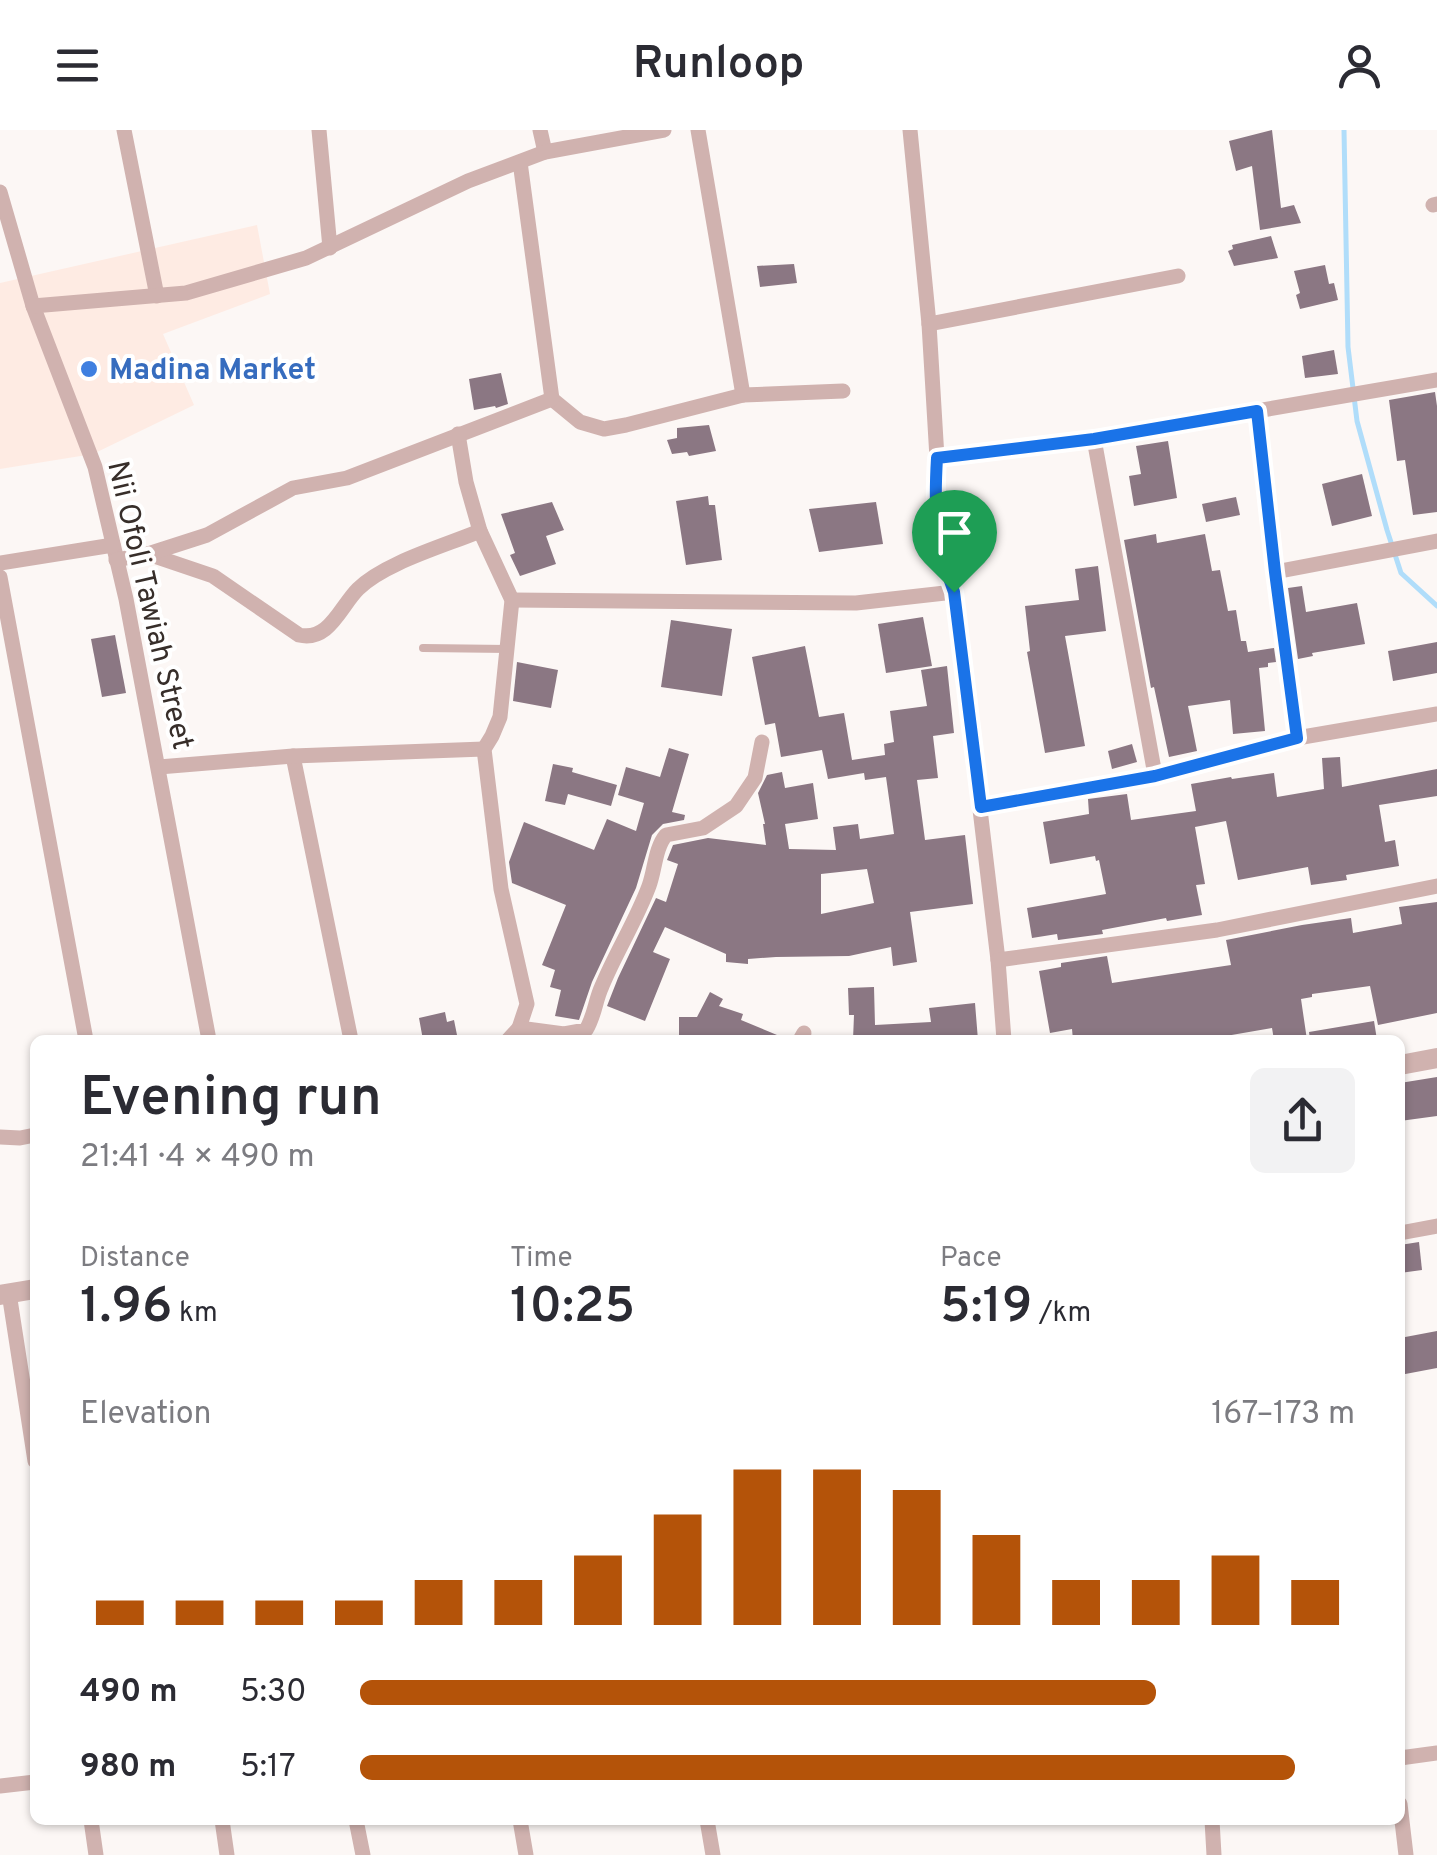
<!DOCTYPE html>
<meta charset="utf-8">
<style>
body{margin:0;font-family:Overpass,sans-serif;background:#f2f2f3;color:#2b2b33;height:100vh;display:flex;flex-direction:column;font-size:38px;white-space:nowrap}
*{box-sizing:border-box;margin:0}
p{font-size:32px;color:#7c7c81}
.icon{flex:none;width:55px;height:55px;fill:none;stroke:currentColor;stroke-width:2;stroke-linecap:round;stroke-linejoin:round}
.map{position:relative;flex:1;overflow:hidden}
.drawer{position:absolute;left:30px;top:905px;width:1375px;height:790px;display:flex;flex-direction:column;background:#fff;border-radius:15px;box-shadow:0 2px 8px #0004}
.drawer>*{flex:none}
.pin{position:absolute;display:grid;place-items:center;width:85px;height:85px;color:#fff;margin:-102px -42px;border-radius:50% 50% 50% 0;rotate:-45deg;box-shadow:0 0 10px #0007}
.pin .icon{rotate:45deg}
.round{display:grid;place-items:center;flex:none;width:105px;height:105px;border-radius:15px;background:#f2f2f3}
.summary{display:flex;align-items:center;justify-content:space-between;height:170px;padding:0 50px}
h1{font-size:55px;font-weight:600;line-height:75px}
.metrics{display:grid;grid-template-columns:repeat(3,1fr);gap:15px;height:170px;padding:10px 50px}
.metrics div{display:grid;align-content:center}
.metrics b{font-size:50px;font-weight:600}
.metrics small{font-size:28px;font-weight:400}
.metrics p{font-size:28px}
.chart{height:280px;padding:20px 50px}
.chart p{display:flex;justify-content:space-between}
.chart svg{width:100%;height:180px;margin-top:10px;stroke:#b45309;stroke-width:6}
ul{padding:0 50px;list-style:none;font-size:32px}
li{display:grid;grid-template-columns:160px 120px 1fr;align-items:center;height:75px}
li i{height:25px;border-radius:12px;background:#b45309}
header{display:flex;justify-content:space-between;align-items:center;height:130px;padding:0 50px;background:#fff;font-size:45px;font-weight:600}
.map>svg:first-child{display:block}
</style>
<header><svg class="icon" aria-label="menu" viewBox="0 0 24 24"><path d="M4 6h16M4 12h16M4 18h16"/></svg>Runloop<svg class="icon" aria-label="person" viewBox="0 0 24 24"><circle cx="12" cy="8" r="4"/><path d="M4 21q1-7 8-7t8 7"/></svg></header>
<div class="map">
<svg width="1437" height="1725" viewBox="0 0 1437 1725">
<rect width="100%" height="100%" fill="#fcf7f5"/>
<!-- built -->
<path fill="#feebe3" d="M257,95l13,69 -107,40 31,71 -101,49 -93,15v-186z"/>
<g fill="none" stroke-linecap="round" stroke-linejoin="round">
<!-- stream -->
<path stroke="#b0ddfa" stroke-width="5" d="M1344,0l4,217 9,74 30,109 14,43 36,33"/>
</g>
<!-- building -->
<g fill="#8b7783" fill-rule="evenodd">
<path d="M1272,0l9,78 13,-3 7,18 -41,7 -8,-64 -16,5 -7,-30z"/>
<path d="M1271,106l7,22 -44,8 -6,-15 5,-2 -1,-4z"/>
<path d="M794,134l3,19 -37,4 -3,-21z"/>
<path d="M1325,135l4,19 5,-1 4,17 -38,9 -4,-14 4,-2 -6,-22z"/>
<path d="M1334,220l4,24 -33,4 -3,-22z"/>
<path d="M501,243l7,31 -12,4 -1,-2 -21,4 -5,-31z"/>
<path d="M1435,262l2,14v106l-24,3 -8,-55 -8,1 -8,-61z"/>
<path d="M709,295l7,26 -27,5 -2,-4 -15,2 -5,-14 10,-2v-10z"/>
<path d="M1168,311l9,57 -43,8 -5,-30 12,-2 -5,-28z"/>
<path d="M1362,344l10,42 -40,10 -10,-42z"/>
<path d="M708,366l1,9h6l7,55 -36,5 -10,-64z"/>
<path d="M1236,367l4,18 -34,7 -4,-18z"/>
<path d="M552,372l12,28 -18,6 10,28 -36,12 -10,-21 5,-2 -14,-39z"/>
<path d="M876,372l7,42 -64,8 -10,-43z"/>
<path d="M1156,404l1,9 48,-9 7,37 8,-1 8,41 8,-1 5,31h5l2,11 26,-4 2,14 -8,1v4l-9,1 6,63 -32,3 -3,-34 -42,6 9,45 -28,6 -15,-70 -3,1 -27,-148z"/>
<path d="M1098,436l8,65 -41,5 20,110 -40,7 -18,-101 3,-1 -5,-45 54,-6 -4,-31z"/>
<path d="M1302,456l4,26 51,-9 8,41 -53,9 1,3 -15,3 -10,-71z"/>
<path d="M923,487l9,49 -46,7 -8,-49z"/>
<path d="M671,490l61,9 -10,67 -61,-9z"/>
<path d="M115,505l11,58 -24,4 -11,-58z"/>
<path d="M1437,512v31l-44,8 -5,-30z"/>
<path d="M805,516l14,71 25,-4 8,47 33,-5 -1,-11 10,-2 -4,-31 37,-5 -6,-36 26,-4 7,67 -21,3 5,42 -21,2 8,60 40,-5 8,69 -63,8 7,50 -24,4 -2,-19 -42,9 -73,1 -28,2v5l-22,-2v-8l-61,-27 -12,25 17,7 -25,62 -38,-15 11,-28 38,-80 10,4 12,-38 -11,-4 6,-15 35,-7 58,7 -3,-21h2l-7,-31 9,-18 15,-3 3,16 28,-5 5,36 -33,5 4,25 47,1 -3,-23 25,-3 2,15 34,-5 -8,-57 -21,3 -1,-7 -36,6 -6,-29 -41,7 -6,-34 -10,2 -13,-68zM867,739l7,34 -53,11v-40z"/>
<path d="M517,532l41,8 -7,38 -38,-7z"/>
<path d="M1132,614l5,18 -25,7 -4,-18z"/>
<path d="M669,618l20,6 -17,58 13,3 -1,5 -21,4 -11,11 -16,53 -44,94 -13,38 -24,-4 6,-26 -11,-3 5,-17 -13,-5 24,-60 -54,-22 -3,-21 15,-40 70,28 13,-31 29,12 8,-28 -26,-8 8,-28 34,10z"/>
<path d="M1340,627l2,30 95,-18v27l-58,9 6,37 10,-2 4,26 -53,9 1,5 -36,5 -3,-18 -70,13 -12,-59 -31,6 10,57 -9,1 6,30 -35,6 -1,-3 -64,12 1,4 -45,6 -1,-6 -25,4 -5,-30 79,-14 -7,-34 -3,1 -1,-5 -45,8 -7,-42 46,-8 -1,-15 39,-5 4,26 65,-9 -5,-27 40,-7 1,2 42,-6 3,24 47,-8 -2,-31z"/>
<path d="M553,634l20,4 -1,4 45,13 -6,21 -43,-12 -3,11 -20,-4z"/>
<path d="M1437,772v111l-59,12 -8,-39 -58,8v3l-11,2 6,41h-33l-2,-12 -52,9 1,3h-148l-1,-11 -22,4 -11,-62 22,-4v-4l46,-7 5,27 119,-18 -5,-25 76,-15 49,-7 2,15 49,-9 -3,-17z"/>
<path d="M874,857l1,38 56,-3 -2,-14 46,-5 3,37h-125l1,-25h-5l-1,-27z"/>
<path d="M710,862l13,7 -4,7 24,8 -2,6 48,20h-110v-23h18z"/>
<path d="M445,882l2,10 7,-2 4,20h-35l-4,-22z"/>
<path d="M1374,891l3,19h-67l-1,-8z"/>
<path d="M1437,947v39l-37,5v-38z"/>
<path d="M1419,1112l3,28 -22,3v-28z"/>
<path d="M1437,1201v37l-37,7v-37z"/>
</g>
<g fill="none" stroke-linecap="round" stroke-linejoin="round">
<!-- service -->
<path stroke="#d0b2af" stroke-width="8" d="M423,518l85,1"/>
<!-- minor -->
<g stroke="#d0b2af" stroke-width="15">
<path d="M124,0l33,166"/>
<path d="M319,0l11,118"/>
<path d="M540,0l5,22"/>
<path d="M698,0l45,265"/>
<path d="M910,0l19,194 8,134 -1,75 10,36 8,23 44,368 6,80"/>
<path d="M520,32l32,237 28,23 24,7 22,-4 117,-30 100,-4"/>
<path d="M0,62l33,114 62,161 31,132 83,441"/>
<path d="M1433,75l4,-1"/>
<path d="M33,176l153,-13 120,-35 162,-77 77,-29 119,-22"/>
<path d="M929,194l249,-48"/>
<path d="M1257,281l18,161 22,166"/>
<path d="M458,304l8,48 14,49 32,69 -12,117 -8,19 -8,13 17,140 26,115 -8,24 -11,12"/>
<path d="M1094,309l61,336"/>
<path d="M937,328l157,-19 343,-59"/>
<path d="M148,424l65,22 86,59c30,7 41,-28 59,-46 26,-26 86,-43 122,-58"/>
<path d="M116,430l32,-6 59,-19 86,-47 54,-10 205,-79"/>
<path d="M0,433l113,-18"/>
<path d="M1275,442l162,-31"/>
<path d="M0,447l86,463"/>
<path d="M512,470l344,3 98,-11"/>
<path d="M293,626l58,284"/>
<path d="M159,637l134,-11 191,-7"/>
<path d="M981,677l174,-32 142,-37 140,-24"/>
<path d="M998,830l219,-30 220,-44"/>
<path d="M519,898l45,6 22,-4c9,-15 9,-29 16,-44 14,-34 34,-65 47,-100 6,-16 6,-38 17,-51l37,-7 33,-22 19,-28 7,-36"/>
<path d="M800,910l4,-7"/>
<path d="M0,1007l20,1 15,-3"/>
<path d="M1400,1103l37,-7"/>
<path d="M9,1163l26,168"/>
<path d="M1400,1628l37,-5"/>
<path d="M0,1656l35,-4"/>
<path d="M1400,1674l6,51"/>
<path d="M91,1690l5,35"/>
<path d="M222,1690l5,35"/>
<path d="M356,1690l7,35"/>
<path d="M520,1690l6,35"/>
<path d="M707,1690l6,35"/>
<path d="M1212,1690l2,35"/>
</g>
<!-- tertiary -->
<g stroke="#d0b2af" stroke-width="20">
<path d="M1400,935l37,-7"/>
<path d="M0,1165l35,-6"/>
</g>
</g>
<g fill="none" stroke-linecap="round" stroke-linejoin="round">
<!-- route casing -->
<g stroke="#fff" stroke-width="20">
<path id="route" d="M1257,281l18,161 22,166 -142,38 -174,31 -27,-215c-19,-49 -20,-83 -17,-134l157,-19z"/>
</g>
<!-- route -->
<use href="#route" stroke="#1a73e8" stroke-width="12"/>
</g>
<!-- markers -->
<circle fill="#3f7fe0" stroke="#fff" stroke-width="4" cx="89" cy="239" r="10"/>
<g text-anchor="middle" stroke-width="8" stroke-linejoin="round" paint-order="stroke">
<!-- shop labels -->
<g font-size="30" font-weight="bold" fill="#366cbe" stroke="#fff" text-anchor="start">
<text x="109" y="249">Madina Market</text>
</g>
<!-- street labels -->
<g font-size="30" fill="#372e2a" stroke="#fff">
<text transform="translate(151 475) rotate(77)" y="10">Nii Ofoli Tawiah Street</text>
</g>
</g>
</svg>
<div class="pin" style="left:954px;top:462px;background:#1e9e55"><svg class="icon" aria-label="arrive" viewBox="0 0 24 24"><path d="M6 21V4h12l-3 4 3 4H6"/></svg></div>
<section class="drawer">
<div class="summary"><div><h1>Evening run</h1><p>21:41 · 4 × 490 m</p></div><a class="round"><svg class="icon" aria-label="share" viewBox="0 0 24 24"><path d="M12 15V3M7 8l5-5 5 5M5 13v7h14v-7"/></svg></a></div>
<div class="metrics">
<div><p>Distance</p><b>1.96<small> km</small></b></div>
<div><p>Time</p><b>10:25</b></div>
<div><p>Pace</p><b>5:19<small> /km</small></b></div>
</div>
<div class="chart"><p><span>Elevation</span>167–173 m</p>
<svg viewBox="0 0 160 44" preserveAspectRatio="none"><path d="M5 44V38M15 44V38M25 44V38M35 44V38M45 44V33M55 44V33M65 44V27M75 44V17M85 44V6M95 44V6M105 44V11M115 44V22M125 44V33M135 44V33M145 44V27M155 44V33"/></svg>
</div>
<ul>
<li><b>490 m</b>5:30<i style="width:80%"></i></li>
<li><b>980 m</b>5:17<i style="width:94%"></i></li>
</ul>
</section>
</div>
